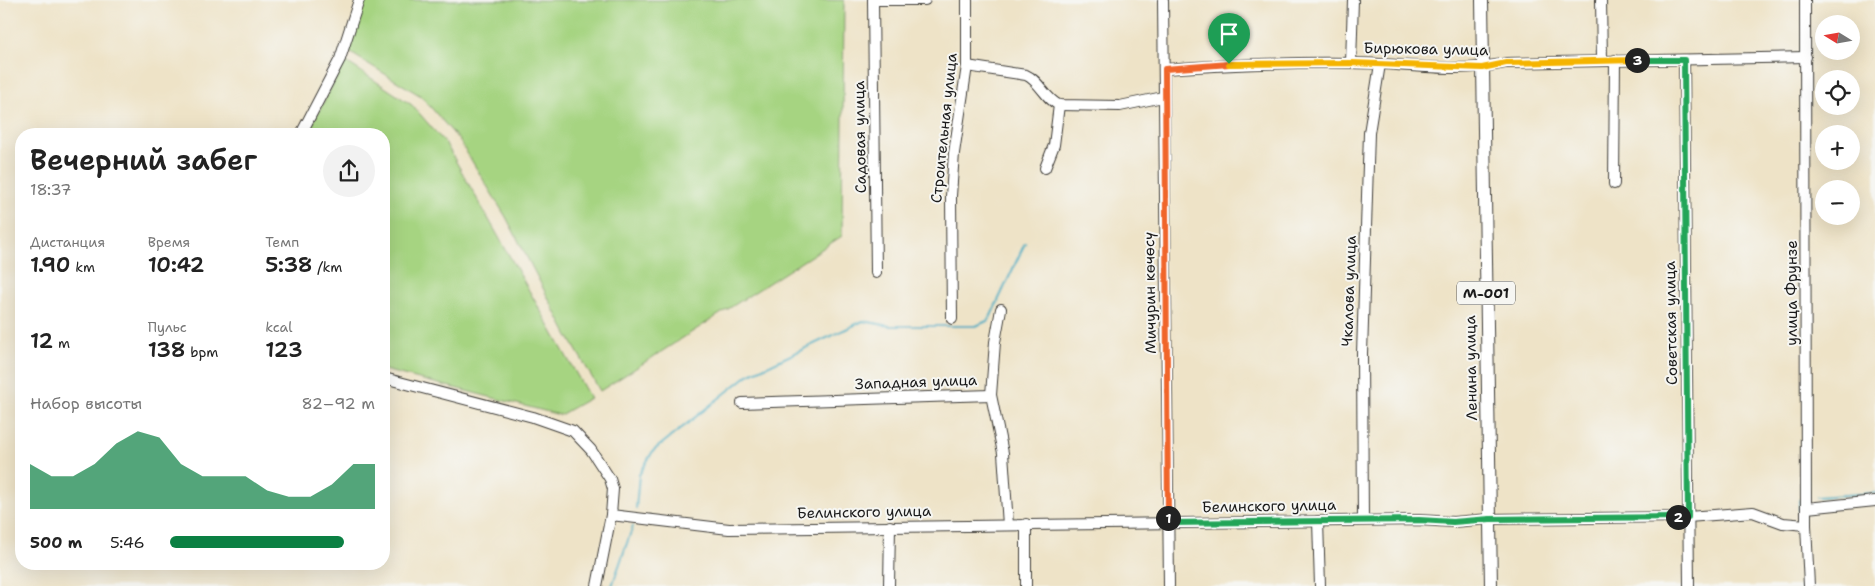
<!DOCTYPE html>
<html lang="ru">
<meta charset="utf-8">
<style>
body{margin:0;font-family:"Shantell Sans",sans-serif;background:#f2f2f2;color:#222;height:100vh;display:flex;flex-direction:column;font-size:19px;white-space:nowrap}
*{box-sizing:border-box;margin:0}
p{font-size:16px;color:#767676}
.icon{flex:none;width:28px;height:28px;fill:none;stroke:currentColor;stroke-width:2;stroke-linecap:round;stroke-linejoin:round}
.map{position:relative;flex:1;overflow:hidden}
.panel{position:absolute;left:15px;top:128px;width:375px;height:442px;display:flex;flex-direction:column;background:#fff;border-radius:20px;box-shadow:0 5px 20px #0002}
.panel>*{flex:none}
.needle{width:32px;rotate:281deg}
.buttons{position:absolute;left:1815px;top:15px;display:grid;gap:10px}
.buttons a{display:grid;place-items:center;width:45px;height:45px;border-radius:50%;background:#fff;box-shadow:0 5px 20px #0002;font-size:25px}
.pin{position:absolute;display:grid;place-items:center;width:42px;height:42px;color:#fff;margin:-51px -21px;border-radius:50% 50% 50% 0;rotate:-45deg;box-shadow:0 0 5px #0007}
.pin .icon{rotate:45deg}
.km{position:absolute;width:25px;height:25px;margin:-12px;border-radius:50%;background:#222;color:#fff;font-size:14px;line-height:25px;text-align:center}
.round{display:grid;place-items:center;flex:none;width:52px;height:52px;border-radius:26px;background:#f2f2f2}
.summary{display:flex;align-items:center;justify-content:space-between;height:85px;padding:0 15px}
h1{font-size:28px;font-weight:600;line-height:38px}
.stats{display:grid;grid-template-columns:repeat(3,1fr);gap:8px;height:85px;padding:5px 15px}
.stats div{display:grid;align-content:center}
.stats b{font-size:21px;font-weight:600}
.stats small{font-size:14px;font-weight:400}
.stats p{font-size:14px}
.chart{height:140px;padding:10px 15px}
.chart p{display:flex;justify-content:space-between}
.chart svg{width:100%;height:90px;margin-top:5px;fill:#0b8043;opacity:.7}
ul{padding:0 15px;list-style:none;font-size:16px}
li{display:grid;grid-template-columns:80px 60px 1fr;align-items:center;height:38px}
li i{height:12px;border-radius:6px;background:#0b8043}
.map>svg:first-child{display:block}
</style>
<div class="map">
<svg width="1875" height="586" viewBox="0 0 1875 586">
<rect width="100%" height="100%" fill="#f6f6f2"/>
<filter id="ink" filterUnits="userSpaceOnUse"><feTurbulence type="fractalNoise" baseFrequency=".02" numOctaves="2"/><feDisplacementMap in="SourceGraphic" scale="10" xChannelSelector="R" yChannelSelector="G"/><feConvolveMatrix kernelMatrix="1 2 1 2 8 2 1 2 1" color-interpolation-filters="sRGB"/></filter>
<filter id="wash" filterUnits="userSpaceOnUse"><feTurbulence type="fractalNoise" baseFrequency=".0096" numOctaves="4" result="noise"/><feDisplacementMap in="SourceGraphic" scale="20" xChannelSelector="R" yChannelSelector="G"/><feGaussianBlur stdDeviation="1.12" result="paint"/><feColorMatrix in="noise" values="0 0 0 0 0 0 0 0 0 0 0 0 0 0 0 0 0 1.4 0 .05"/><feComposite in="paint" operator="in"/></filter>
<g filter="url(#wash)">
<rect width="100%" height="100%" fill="#eee3c7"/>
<!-- green -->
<g fill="#a6d481" stroke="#61784e">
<path d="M362,0h482l-2,236 -242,155 -33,-57 -61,-117 -47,-77 -38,-44 -72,-44z"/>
<path d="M345,61l67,44 34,39 144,254 -30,17 -176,-45v-236h-77z"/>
</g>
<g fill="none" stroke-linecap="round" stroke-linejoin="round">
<!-- stream -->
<g stroke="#44acc3" stroke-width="2">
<path d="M1817,497l58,-4"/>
<path d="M1799,500v14"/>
<path d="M636,508l3,-33 14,-24 95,-76 115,-54 27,5h86l13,-6 36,-77"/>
<path d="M1800,530l2,56"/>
<path d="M612,586l21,-60"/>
</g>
</g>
</g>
<g filter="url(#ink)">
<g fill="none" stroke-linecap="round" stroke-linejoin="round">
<!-- minor casing -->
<g stroke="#3c3a36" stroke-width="12">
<g id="minor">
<path d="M873,0l3,273"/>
<path d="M873,0h52"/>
<path d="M1163,0l6,586"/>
<path d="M1601,0l1,60"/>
<path d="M1805,0l1,525 3,61"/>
<path d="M1684,60l5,526"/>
<path d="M1351,63l2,-63"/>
<path d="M967,66l59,9c14,6 19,24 33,30l61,1 43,-9"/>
<path d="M1165,69c62,-4 124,-7 186,-6 51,0 105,11 155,0l300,-6"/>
<path d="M301,134l39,-75 19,-59"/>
<path d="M1045,168l9,-23 5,-40"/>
<path d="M1614,184l1,-124"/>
<path d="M952,319l-1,-123 3,-43 13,-87v-66"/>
<path d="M384,378l149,39 40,14 18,19 19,29 3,10 -2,26 -14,71"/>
<path d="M991,395l4,-53 6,-33"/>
<path d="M742,403l249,-8 12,58 5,72"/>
<path d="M1807,508l68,-7"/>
<path d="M611,515l118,14 690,-9 34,2 37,-3 198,-2 65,-5 30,11 23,2"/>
<path d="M1363,520l-1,-166 7,-221 11,-69"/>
<path d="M1318,521l2,65"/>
<path d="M889,586l1,-60"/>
<path d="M1026,586v-62"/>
</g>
</g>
<!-- major casing -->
<g stroke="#3c3a36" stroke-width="14">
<path id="major" d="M1482,0l9,586"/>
</g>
<!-- minor -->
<use href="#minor" stroke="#fff" stroke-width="10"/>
<!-- major -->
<use href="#major" stroke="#fff" stroke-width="12"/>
</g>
</g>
<g fill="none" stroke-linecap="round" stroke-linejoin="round" filter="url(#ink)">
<!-- split-1 casing -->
<g stroke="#fff" stroke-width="10">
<path id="split-1" d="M1168,518l-3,-449 64,-5"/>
</g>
<!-- split-2 casing -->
<g stroke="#fff" stroke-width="10">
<path id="split-2" d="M1168,518v5l251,-3 34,2 37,-3 188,-2"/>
</g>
<!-- split-3 casing -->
<g stroke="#fff" stroke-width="10">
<path id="split-3" d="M1637,60h47l4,457h-10"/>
</g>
<!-- split-4 casing -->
<g stroke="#fff" stroke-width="10">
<path id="split-4" d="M1229,64l122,-1 131,5 24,-5 131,-3"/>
</g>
<!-- split-1 -->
<use href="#split-1" stroke="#f0652b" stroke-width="6"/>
<!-- split-2 -->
<use href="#split-2" stroke="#22a559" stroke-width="6"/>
<!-- split-3 -->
<use href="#split-3" stroke="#22a559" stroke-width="6"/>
<!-- split-4 -->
<use href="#split-4" stroke="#f5b400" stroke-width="6"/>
</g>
<g text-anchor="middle" stroke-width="4" stroke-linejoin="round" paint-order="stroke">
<!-- shield labels -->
<rect fill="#f6f6f2" stroke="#5d5d5c" stroke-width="1" x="1457" y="281.5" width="58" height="23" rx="4"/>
<g font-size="14" font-weight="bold" fill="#1c1c1c">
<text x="1486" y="298">М-001</text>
</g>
<!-- street labels -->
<g font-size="15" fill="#1c1c1c" stroke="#f6f6f2">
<text transform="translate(1426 49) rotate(1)" y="5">Бирюкова улица</text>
<text transform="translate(944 128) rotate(-84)" y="5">Строительная улица</text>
<text transform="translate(860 137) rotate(-91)" y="5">Садовая улица</text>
<text transform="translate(1349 291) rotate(-88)" y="5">Чкалова улица</text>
<text transform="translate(1150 293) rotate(-91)" y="5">Мичурин көчөсү</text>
<text transform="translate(1792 293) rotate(-90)" y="5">улица Фрунзе</text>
<text transform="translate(1671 323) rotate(-91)" y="5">Советская улица</text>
<text transform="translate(1471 368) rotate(-91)" y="5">Ленина улица</text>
<text transform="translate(916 382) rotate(-2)" y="5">Западная улица</text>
<text transform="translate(1269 506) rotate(-1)" y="5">Белинского улица</text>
<text transform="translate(864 512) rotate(-1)" y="5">Белинского улица</text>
</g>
</g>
</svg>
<div class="buttons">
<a><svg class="needle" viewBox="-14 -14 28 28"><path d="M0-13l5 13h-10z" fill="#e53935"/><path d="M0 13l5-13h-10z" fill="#767676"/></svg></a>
<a><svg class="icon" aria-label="locate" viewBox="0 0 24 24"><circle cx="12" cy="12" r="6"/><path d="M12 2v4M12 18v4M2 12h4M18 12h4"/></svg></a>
<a>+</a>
<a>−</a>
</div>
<div class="pin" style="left:1229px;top:64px;background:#1e9e55"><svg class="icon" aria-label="arrive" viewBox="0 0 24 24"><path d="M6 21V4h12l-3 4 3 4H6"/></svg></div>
<b class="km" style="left:1168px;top:518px">1</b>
<b class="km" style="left:1678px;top:517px">2</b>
<b class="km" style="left:1637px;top:60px">3</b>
<section class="panel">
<div class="summary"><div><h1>Вечерний забег</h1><p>18:37</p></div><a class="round"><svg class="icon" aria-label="share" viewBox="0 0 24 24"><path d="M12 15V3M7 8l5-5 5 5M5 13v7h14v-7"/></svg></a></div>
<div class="stats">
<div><p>Дистанция</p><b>1.90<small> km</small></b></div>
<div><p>Время</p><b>10:42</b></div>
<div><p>Темп</p><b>5:38<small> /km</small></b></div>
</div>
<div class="stats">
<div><b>12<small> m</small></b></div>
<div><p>Пульс</p><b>138<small> bpm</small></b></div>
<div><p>kcal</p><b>123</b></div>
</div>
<div class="chart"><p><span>Набор высоты</span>82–92 m</p>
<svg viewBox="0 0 160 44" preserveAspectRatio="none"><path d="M0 44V22L10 28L20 28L30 22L40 12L50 6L60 9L70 22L80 28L90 28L100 28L110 35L120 38L130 38L140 32L150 22L160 22V44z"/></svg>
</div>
<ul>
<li><b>500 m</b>5:46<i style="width:85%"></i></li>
</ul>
</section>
</div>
